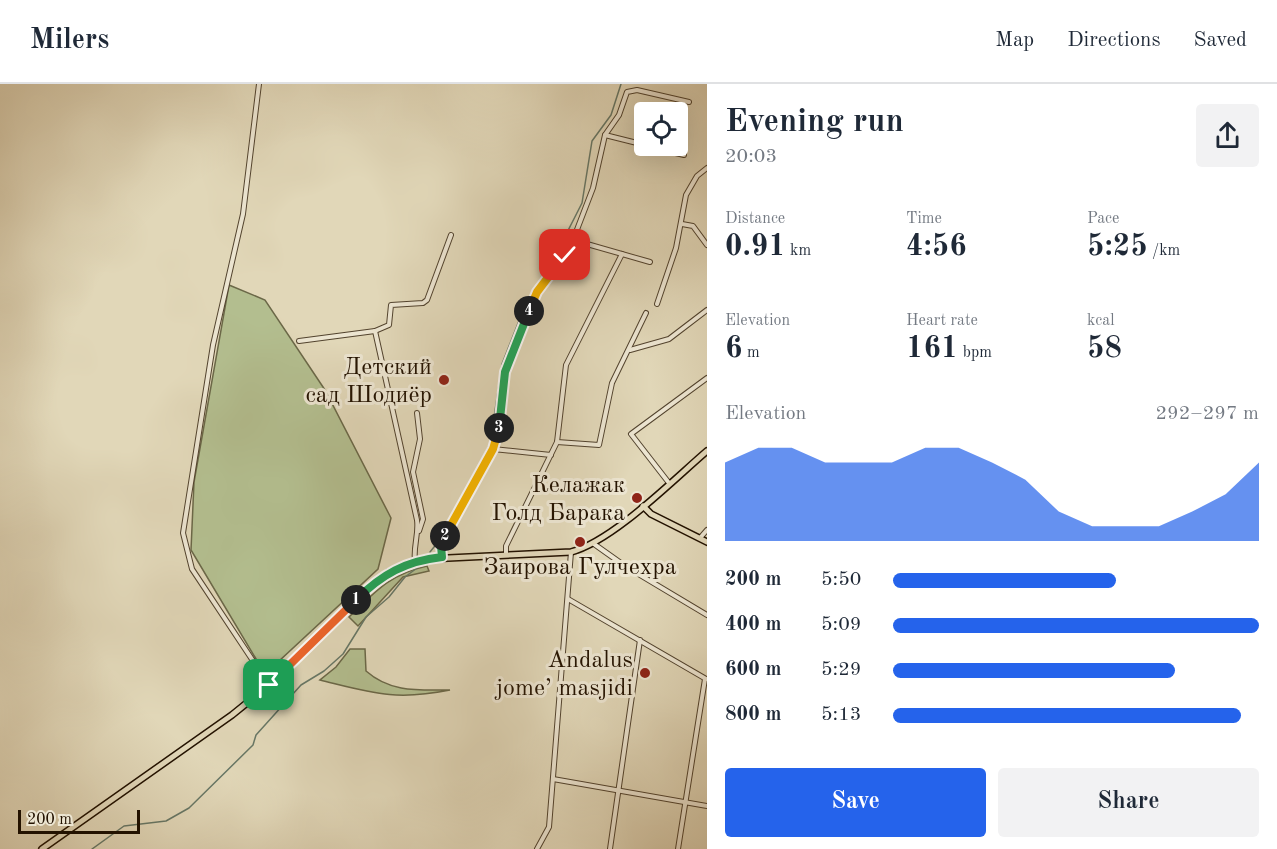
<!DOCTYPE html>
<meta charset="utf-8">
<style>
body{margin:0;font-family:"Old Standard TT",serif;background:#f2f2f3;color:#1f2937;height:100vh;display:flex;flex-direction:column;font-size:22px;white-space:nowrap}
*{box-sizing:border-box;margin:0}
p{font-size:20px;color:#747a83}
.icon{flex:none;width:33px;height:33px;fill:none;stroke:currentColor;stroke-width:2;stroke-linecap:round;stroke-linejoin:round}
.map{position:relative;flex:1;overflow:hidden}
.drawer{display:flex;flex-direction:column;background:#fff;width:570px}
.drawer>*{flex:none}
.buttons{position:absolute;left:634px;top:18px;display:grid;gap:12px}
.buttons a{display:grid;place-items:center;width:54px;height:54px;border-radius:6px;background:#fff;box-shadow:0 6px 24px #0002;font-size:30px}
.scale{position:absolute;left:18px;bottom:15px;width:122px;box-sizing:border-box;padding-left:6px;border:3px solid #231200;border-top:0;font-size:16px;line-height:21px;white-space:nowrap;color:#231200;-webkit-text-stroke:4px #ece5d1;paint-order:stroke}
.pin{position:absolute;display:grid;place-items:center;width:51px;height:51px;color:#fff;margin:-26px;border-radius:12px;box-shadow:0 3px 9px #0006}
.km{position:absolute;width:30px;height:30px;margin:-15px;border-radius:50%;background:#222;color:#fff;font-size:16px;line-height:30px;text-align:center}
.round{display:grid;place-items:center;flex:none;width:63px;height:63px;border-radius:6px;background:#f2f2f3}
.summary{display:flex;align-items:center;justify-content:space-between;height:102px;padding:0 18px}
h1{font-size:33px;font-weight:600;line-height:45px}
.stats{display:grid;grid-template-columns:repeat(3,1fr);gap:9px;height:102px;padding:6px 18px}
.stats div{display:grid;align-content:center}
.stats b{font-size:30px;font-weight:600}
.stats small{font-size:16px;font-weight:400}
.stats p{font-size:16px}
.chart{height:168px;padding:12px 18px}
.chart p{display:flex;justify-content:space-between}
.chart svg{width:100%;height:108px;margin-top:6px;fill:#2563eb;opacity:.7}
.button{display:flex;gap:12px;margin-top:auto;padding:12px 18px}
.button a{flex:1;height:69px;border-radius:6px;background:#2563eb;color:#fff;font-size:24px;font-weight:600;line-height:69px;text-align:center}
.button a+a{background:#f2f2f3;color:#1f2937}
ul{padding:0 18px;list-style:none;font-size:20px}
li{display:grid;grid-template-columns:96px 72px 1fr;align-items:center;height:45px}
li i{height:15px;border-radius:8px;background:#2563eb}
header{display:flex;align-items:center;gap:36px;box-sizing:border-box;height:84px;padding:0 30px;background:#fff;border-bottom:2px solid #e0e1e3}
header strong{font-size:28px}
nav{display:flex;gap:33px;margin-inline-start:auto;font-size:21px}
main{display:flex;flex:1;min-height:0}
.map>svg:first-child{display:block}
</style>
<header>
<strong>Milers</strong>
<nav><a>Map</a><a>Directions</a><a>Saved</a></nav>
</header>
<main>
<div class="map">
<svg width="707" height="765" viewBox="0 0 707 765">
<rect width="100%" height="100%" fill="#e1d7b8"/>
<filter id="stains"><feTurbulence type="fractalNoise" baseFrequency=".00333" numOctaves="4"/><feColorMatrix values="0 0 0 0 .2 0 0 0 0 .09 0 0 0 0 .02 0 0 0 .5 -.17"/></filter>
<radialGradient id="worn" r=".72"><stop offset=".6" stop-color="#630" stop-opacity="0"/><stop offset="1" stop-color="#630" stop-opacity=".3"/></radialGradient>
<!-- green -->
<g fill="#b3be8f" stroke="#6b6848" stroke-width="1.5">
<path d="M229,201l36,15 60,90 66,128 -13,51 -113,105 -74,-124 3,-68z"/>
<path d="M427,482l2,5 -26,6 -45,49 -9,-9c26,-25 41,-43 78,-51z"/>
<path d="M350,565h15l1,22c25,22 53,19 84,19 -55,11 -77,3 -130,-10l16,-13z"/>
</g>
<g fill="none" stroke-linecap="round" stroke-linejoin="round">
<!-- stream -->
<g stroke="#677766" stroke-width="1.5">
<path d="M430,468l8,-10 52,-98 12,-80 24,-61 25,-39 31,-61 10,-62 19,-26 10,-31"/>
<path d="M92,765l32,-23 42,-5 23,-13 64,-63 3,-10 45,-50 23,-14 19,-17 23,-37 23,-20 16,-20 16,-12"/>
</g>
<!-- minor casing -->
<g stroke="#52432e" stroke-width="6">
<g id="minor">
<path d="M259,0l-16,130 -30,131 -30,188 9,36 77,116"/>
<path d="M605,51l40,10"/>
<path d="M646,62l38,9"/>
<path d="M682,140l11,2 14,19"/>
<path d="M573,156l77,22"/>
<path d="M657,220l19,-56 10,-53 11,-19 10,-8"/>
<path d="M375,247l42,189c2,14 -4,27 -2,41"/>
<path d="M299,257l76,-10 14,-6 2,-20 32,-2 4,-3 24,-65"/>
<path d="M630,266l39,-11 38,-29"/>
<path d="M417,329l3,26 -7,33 10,47 -4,12"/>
<path d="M557,358l42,3 13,-62 34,-70"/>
<path d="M493,365l58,6"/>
<path d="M669,399l-38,-49 76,-56"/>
<path d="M700,454l7,-8"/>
<path d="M594,460l31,22 82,49"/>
<path d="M506,470v-8l51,-104 9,-77 56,-111"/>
<path d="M442,473l-1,-13 55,-100 9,-72 9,-24 23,-56 36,-52 20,-52 12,-53 14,-20 8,-23 10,-2 52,12"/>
<path d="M568,515l138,80"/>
<path d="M553,695l154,27"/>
<path d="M537,765l12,-22 22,-275"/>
<path d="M610,765l30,-209"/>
<path d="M678,765l27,-170"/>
</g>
</g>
<!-- major casing -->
<g stroke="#231200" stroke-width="8">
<g id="major">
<path d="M643,422l8,8 56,28"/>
<path d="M42,765l190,-134 37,-30 95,-94 25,-19 39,-13 143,-7c42,-11 102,-72 136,-101"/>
</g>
</g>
<!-- minor -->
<use href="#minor" stroke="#ece5d1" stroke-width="4"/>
<!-- major -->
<use href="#major" stroke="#e1d7b8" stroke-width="5"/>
</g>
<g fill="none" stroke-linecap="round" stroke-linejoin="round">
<!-- split-1 casing -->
<g stroke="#fff" stroke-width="12">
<path id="split-1" d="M269,601l87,-85"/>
</g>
<!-- split-2 casing -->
<g stroke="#fff" stroke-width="12">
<path id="split-2" d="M356,516c26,-26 50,-39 86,-43l-1,-11 4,-10"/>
</g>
<!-- split-3 casing -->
<g stroke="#fff" stroke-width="12">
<path id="split-3" d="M445,452l48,-87 6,-21"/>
</g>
<!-- split-4 casing -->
<g stroke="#fff" stroke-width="12">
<path id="split-4" d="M499,344l6,-56 24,-61"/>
</g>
<!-- split-5 casing -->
<g stroke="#fff" stroke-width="12">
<path id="split-5" d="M529,227l8,-19 28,-37"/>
</g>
<!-- split-1 -->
<use href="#split-1" stroke="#f0652b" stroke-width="8"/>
<!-- split-2 -->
<use href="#split-2" stroke="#22a559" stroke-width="8"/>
<!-- split-3 -->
<use href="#split-3" stroke="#f5b400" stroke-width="8"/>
<!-- split-4 -->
<use href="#split-4" stroke="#22a559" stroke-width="8"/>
<!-- split-5 -->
<use href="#split-5" stroke="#f5b400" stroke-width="8"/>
</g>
<!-- markers -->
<g fill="#8f2418" stroke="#ece5d1" stroke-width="2">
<circle cx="444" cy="296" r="6"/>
<circle cx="637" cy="414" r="6"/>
<circle cx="580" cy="458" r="6"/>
<circle cx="645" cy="589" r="6"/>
</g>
<g text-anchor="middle" stroke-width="6" stroke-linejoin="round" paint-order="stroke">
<!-- poi labels -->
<g font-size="24" fill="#231200" stroke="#ece5d1" text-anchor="end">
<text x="432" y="290">Детский<tspan x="432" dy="28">сад Шодиёр</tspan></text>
<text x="625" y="408">Келажак<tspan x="625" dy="28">Голд Барака</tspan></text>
<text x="580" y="490" text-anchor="middle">Заирова Гулчехра</text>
<text x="633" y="583">Andalus<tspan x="633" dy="28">jome’ masjidi</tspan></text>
</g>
</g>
<rect width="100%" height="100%" filter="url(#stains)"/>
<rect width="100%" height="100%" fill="url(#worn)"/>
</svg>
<div class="buttons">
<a><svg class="icon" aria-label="locate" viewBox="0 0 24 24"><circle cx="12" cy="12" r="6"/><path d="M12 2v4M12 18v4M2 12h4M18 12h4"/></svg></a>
</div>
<div class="scale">200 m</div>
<div class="pin" style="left:269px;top:601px;background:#1e9e55"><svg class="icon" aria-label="arrive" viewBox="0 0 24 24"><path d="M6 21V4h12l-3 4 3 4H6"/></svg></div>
<div class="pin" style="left:565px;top:171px;background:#d93025"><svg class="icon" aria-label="check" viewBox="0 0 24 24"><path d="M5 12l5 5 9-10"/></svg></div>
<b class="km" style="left:356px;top:516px">1</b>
<b class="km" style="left:445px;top:452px">2</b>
<b class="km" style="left:499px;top:344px">3</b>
<b class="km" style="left:529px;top:227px">4</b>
</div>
<section class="drawer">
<div class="summary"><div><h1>Evening run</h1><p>20:03</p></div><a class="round"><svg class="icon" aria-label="share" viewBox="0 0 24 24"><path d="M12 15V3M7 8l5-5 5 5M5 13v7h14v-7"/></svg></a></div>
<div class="stats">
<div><p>Distance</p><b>0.91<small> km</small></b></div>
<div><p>Time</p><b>4:56</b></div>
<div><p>Pace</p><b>5:25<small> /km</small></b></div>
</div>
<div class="stats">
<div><p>Elevation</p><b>6<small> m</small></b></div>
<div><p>Heart rate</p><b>161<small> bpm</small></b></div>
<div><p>kcal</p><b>58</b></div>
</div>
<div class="chart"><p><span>Elevation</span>292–297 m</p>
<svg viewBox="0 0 160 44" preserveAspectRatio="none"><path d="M0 44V12L10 6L20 6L30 12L40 12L50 12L60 6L70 6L80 12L90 19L100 32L110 38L120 38L130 38L140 32L150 25L160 12V44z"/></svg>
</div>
<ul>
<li><b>200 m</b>5:50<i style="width:61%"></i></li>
<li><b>400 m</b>5:09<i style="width:100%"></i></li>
<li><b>600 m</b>5:29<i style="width:77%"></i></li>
<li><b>800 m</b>5:13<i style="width:95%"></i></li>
</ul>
<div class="button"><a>Save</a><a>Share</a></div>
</section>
</main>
